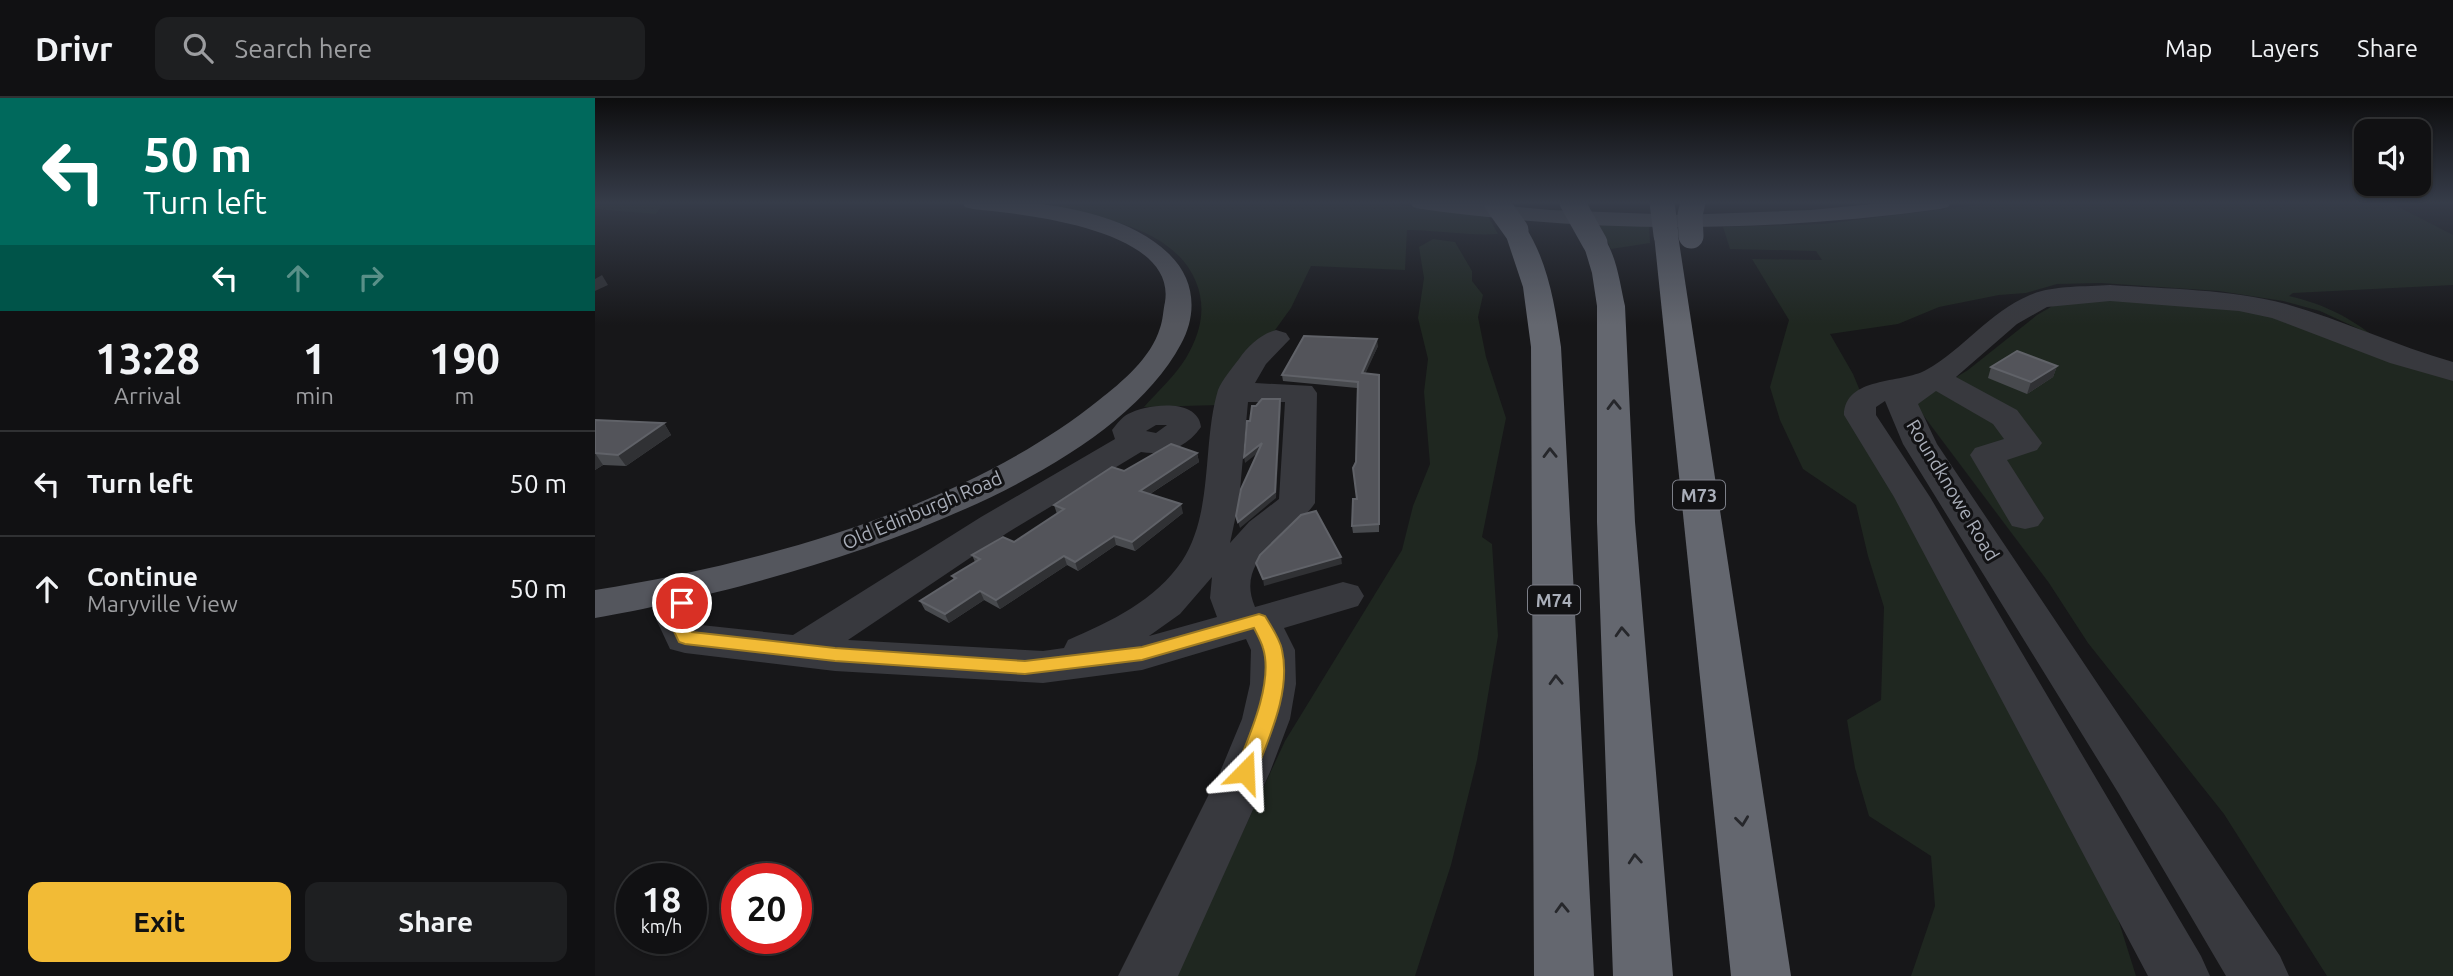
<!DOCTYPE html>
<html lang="en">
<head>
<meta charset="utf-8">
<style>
	body { margin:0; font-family:Ubuntu,sans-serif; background:#1e1f21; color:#f1f3f6; height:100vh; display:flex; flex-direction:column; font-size:26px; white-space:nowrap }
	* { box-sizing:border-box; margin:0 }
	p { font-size:23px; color:#9c9da0 }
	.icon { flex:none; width:38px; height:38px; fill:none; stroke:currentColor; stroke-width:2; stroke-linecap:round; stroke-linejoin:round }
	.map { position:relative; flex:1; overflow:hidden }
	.side { display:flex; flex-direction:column; background:#111113; width:595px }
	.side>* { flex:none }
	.guide { background:#00695c; color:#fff; overflow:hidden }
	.controls { position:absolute; left:1759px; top:21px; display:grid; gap:14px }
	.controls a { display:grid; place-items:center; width:77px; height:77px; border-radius:14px; background:#111113; box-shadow:0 2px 5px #0004,0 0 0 2px #303133; font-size:35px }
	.speed { position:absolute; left:21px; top:765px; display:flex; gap:14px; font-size:35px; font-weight:700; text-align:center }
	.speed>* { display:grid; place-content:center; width:91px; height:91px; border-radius:50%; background:#111113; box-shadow:0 2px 5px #0004,0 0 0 2px #303133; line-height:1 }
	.speed small { font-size:18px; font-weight:400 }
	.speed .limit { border:10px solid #d22; background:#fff; color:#111 }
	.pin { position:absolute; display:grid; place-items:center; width:60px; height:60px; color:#fff; margin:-30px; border:4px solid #fff; border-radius:50%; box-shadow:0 2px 7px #0007 }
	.me { position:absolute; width:77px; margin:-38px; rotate:21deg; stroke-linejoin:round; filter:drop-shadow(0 0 5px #0008) }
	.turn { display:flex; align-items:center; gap:24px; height:147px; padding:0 28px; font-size:32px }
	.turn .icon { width:91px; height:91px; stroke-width:2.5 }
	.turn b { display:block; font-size:49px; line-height:60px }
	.lanes { display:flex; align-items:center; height:66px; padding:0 28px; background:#0003; justify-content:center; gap:35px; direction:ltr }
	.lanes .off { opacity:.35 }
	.eta { display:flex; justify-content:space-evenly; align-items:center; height:119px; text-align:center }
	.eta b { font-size:42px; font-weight:700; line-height:49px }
	.cta { display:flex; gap:14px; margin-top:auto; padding:14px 28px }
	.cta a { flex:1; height:80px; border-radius:14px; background:#f2bb36; color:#111; font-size:28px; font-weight:700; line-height:80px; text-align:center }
	.cta a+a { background:#1e1f21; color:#f1f3f6 }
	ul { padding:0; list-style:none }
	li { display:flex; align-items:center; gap:21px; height:105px; padding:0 28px; border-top:2px solid #303133 }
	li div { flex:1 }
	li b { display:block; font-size:26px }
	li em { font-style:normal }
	header { display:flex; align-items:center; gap:42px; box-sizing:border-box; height:98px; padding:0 35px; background:#111113; border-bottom:2px solid #303133 }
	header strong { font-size:33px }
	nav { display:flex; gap:38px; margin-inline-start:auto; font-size:24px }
	.search { width:490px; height:63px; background:#1e1f21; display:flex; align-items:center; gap:18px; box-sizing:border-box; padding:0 24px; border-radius:14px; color:#9c9da0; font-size:26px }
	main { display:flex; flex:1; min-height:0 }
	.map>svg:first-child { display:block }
</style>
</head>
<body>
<header>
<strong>Drivr</strong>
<div class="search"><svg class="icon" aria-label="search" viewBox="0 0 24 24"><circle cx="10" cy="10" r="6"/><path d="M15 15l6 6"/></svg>Search here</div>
<nav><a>Map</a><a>Layers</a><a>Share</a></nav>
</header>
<main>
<section class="side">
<div class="guide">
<div class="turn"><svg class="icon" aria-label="left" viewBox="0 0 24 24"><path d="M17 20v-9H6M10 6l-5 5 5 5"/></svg><div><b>50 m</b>Turn left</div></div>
<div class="lanes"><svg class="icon" aria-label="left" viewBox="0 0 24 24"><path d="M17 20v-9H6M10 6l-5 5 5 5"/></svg><svg class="icon off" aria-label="ahead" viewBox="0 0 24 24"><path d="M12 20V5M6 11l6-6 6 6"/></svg><svg class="icon off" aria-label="right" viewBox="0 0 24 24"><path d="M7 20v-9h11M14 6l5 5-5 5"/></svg></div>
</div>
<div class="eta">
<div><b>13:28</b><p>Arrival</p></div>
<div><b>1</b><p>min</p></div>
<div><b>190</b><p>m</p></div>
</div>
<ul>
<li><svg class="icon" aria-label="left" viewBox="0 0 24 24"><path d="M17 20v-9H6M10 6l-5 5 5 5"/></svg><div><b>Turn left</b></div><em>50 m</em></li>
<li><svg class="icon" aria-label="ahead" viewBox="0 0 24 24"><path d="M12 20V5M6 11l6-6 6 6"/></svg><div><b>Continue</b><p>Maryville View</p></div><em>50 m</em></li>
</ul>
<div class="cta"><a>Exit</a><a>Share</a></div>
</section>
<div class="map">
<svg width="1858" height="878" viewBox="0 0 1858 878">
	<rect width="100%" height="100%" fill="#171719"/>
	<!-- green -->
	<g fill="#1f2720">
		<polygon points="0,104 68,104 61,116 0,111"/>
		<path d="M418 104H781L893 118 903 136C872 138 843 132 812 132L810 172 716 168 696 210 626 307 549 309C563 293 580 278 591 260 605 236 612 211 601 184 576 121 477 114 418 104Z"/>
		<path d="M1408 104H1794L1858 137V187L1698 195 1694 198C1727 206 1749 216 1777 237L1725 213 1688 203 1624 193 1506 185 1462 186 1431 195 1404 197 1344 209 1303 226 1235 236 1258 276 1288 348 1502 754 1541 878H1316L1340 808 1336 758 1274 718 1260 670 1252 622 1286 602 1289 509 1273 458 1261 407 1208 371 1185 322 1175 289 1194 222 1157 161 1227 162 1221 153 1135 151 1128 129 1228 126Z"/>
		<polygon points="1004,126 1054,127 1055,145 1016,151"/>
		<polygon points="838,141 860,144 877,173 877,183 888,197 883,219 891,259 911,320 887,439 897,446 903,538 882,662 856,767 820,878 581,878 690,643 807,452 818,408 835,366 829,294 833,261 823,220 829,180 824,149"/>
		<polygon points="1528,201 1647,209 1858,280 1858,878 1732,878 1629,716 1493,545 1454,485 1319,305 1373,272 1442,217 1461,206"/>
	</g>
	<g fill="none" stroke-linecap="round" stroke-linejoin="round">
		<!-- minor -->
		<g fill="#38393e" fill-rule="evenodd">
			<path d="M1515 187C1573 191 1634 191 1691 206 1748 222 1801 248 1858 264V283L1795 265 1677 220 1644 213 1515 203 1452 209 1422 226 1361 279 1422 312 1447 345 1442 352 1412 362 1449 420 1443 428 1430 431 1417 428 1375 357 1380 350 1409 341 1398 326 1341 293 1323 306 1342 346 1685 858 1694 878H1631L1524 696 1308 346 1290 303 1281 309V317L1335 399 1606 858 1615 878H1553L1299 399 1249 317C1250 278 1306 286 1331 272 1369 251 1394 214 1435 197 1458 187 1490 189 1515 187Z"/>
			<path d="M681 232 691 235 695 241 671 266 660 285 717 288 722 295 720 405C699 437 638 458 660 509L748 484 763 488 769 498 763 508 689 530 700 552 701 586 695 621 675 674 583 878H523L625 674 647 621 655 586 656 552 651 541 547 572 448 585 240 573 90 555 75 551 61 521 79 480 93 476 107 480 113 489 103 521 106 527 198 537 386 419 520 341 517 332C522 326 526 320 533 316 551 306 603 299 606 329 592 349 571 358 546 354L412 435 253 542 448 553 469 550 473 542C515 524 561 502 587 463 619 414 607 345 623 292 627 282 637 270 644 261 653 248 666 236 681 232ZM653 304H690L684 401 654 424 635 445 644 403ZM561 327H572L561 335 551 333ZM617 479 615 500 622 519 554 538 585 516Z"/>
		</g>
		<!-- major -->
		<g fill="#54565d" fill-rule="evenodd">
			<path d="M367 104C428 99 527 110 573 155 600 180 603 215 586 246 503 401 164 492 0 520V492C166 466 371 409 504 302 527 284 556 260 565 230 568 222 568 213 570 204 582 130 425 116 378 111L370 109Z"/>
			<path d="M815 104H872L955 112 1086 117 1216 112 1298 104H1356L1353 109 1345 111C1169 135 1002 135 826 111L818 109Z"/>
		</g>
		<!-- highway -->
		<g fill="#64676f" fill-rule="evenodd">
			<path d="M921 125 929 127C953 162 960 208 966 249L999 878H939L936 249 928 189 909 132 913 127Z"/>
			<polygon points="1071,130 1079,132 1083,137 1196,878 1136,878 1059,137 1063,132"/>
			<path d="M1000 138 1009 140C1022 159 1025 186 1030 208L1040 424 1078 878H1018L1002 424V208L997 175 988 145 991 140Z"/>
		</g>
		<!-- highway-bridge -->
		<g stroke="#64676f" stroke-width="25">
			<polyline points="901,104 921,132"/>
			<polyline points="977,104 1000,145"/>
			<polyline points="1067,104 1071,137"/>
			<polyline points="1096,138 1095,117 1098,104"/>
		</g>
	</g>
	<!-- wall -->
	<g fill="#484a4e">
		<polygon points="783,248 770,275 784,277 785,283 784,434 758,435 757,428 762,401 761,364 762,290 688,283 687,277"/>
		<polygon points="1462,268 1458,279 1432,296 1393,280 1396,269"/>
		<polygon points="0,322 69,325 76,337 31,368 8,367 0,372"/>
		<polygon points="602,355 604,364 555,396 588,415 540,453 521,447 483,473 472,467 405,511 389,502 354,525 330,512 325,503 359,482 357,478 380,464 377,457 419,444 462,416 459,407"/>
	</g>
	<!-- shaded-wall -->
	<g fill="#303134">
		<polygon points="7,177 13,187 0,193 0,181"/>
		<polygon points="782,241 783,248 768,281 767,275"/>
		<polygon points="1462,268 1458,279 1432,296 1436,284"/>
		<polygon points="784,277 785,283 784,434"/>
		<polygon points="685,301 686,307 681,400 645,430 643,424"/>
		<polygon points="69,325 76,337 31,368 23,357"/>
		<polygon points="667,345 669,350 650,365 649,359"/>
		<polygon points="0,355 8,367 0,372"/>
		<polygon points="602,355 604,364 547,401 545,393"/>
		<polygon points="586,406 588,415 540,453 537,444"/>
		<polygon points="519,438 521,447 483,473 480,464"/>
		<polygon points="469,458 472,467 405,511 401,502"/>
		<polygon points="746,459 747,466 669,488 668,481"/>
		<polygon points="385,493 389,502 354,525 350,516"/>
	</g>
	<!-- building -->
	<g fill="#53545a" stroke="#606268" stroke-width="2">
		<polygon points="709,238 782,241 767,275 784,277 784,426 757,428 758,401 762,401 758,370 761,364 763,284 687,277"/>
		<polygon points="1422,253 1462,268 1436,284 1396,269"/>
		<polygon points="667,301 685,301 680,394 643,424 641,418 646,391 667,345 649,359 652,323 655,323 657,308 661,308"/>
		<polygon points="0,322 69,325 23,357 0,355"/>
		<polygon points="576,346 602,355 545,393 586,406 537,444 519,438 480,464 469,458 401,502 385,493 350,516 325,503 361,480 357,478 385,461 377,457 408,439 419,444 469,411 459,407 517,369 529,373"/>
		<polygon points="721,413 746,459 668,481 661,465 665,457 706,417"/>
	</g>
	<!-- one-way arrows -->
	<defs><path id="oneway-chevron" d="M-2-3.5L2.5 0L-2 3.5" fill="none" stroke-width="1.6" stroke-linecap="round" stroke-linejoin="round" transform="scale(1.75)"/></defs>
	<g stroke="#26272b">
		<use href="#oneway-chevron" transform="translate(1019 307) rotate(-91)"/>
		<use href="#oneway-chevron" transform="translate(955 355) rotate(-91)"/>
		<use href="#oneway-chevron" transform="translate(1027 534) rotate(-93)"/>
		<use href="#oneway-chevron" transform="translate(961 582) rotate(-92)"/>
		<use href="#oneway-chevron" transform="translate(1147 723) rotate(83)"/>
		<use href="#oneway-chevron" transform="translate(1040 761) rotate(-94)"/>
		<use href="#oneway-chevron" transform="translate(967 810) rotate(-92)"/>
	</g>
	<!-- sky -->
	<linearGradient id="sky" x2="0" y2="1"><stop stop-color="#0d0d0e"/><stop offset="0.46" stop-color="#363c49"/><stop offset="1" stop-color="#363c49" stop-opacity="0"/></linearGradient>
	<rect width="1858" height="227" fill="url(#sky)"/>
	<!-- route -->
	<path fill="#f2bb36" stroke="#9d7a23" stroke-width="2" d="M87 499 96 505 91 521 97 534 240 550 430 563 547 549 664 516 670 518C676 528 685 541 687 552 696 593 675 637 661 674L658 679 650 682 643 679 640 674C653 641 679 585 668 550 666 543 662 536 659 530L547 562 430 576 240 563 90 546 84 544 73 521 81 501Z"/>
	<g text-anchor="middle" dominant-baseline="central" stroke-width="6" stroke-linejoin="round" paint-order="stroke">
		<!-- shield labels -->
		<g fill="#121214" stroke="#7c7f88" stroke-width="2">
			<rect x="1078" y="382.5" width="52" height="29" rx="5"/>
			<rect x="933" y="487.5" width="52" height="29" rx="5"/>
		</g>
		<g font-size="18" font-weight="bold" fill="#a9aeb9">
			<text x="1104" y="397">M73</text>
			<text x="959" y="502">M74</text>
		</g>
		<!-- street labels -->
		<g font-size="19" fill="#a9aeb9" stroke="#121214">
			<text transform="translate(1358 392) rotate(59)">Roundknowe Road</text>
			<text transform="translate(327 412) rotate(-23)">Old Edinburgh Road</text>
		</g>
	</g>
</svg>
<div class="controls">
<a><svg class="icon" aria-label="sound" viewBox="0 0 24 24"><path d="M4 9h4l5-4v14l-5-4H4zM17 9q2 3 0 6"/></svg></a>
</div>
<div class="speed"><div>18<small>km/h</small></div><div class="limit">20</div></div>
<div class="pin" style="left:87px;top:505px;background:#d93025"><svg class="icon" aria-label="arrive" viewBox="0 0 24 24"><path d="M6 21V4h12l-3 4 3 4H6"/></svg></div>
<svg class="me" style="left:650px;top:674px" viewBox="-20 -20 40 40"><path d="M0-17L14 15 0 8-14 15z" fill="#f2bb36" stroke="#fff" stroke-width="4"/></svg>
</div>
</main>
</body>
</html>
